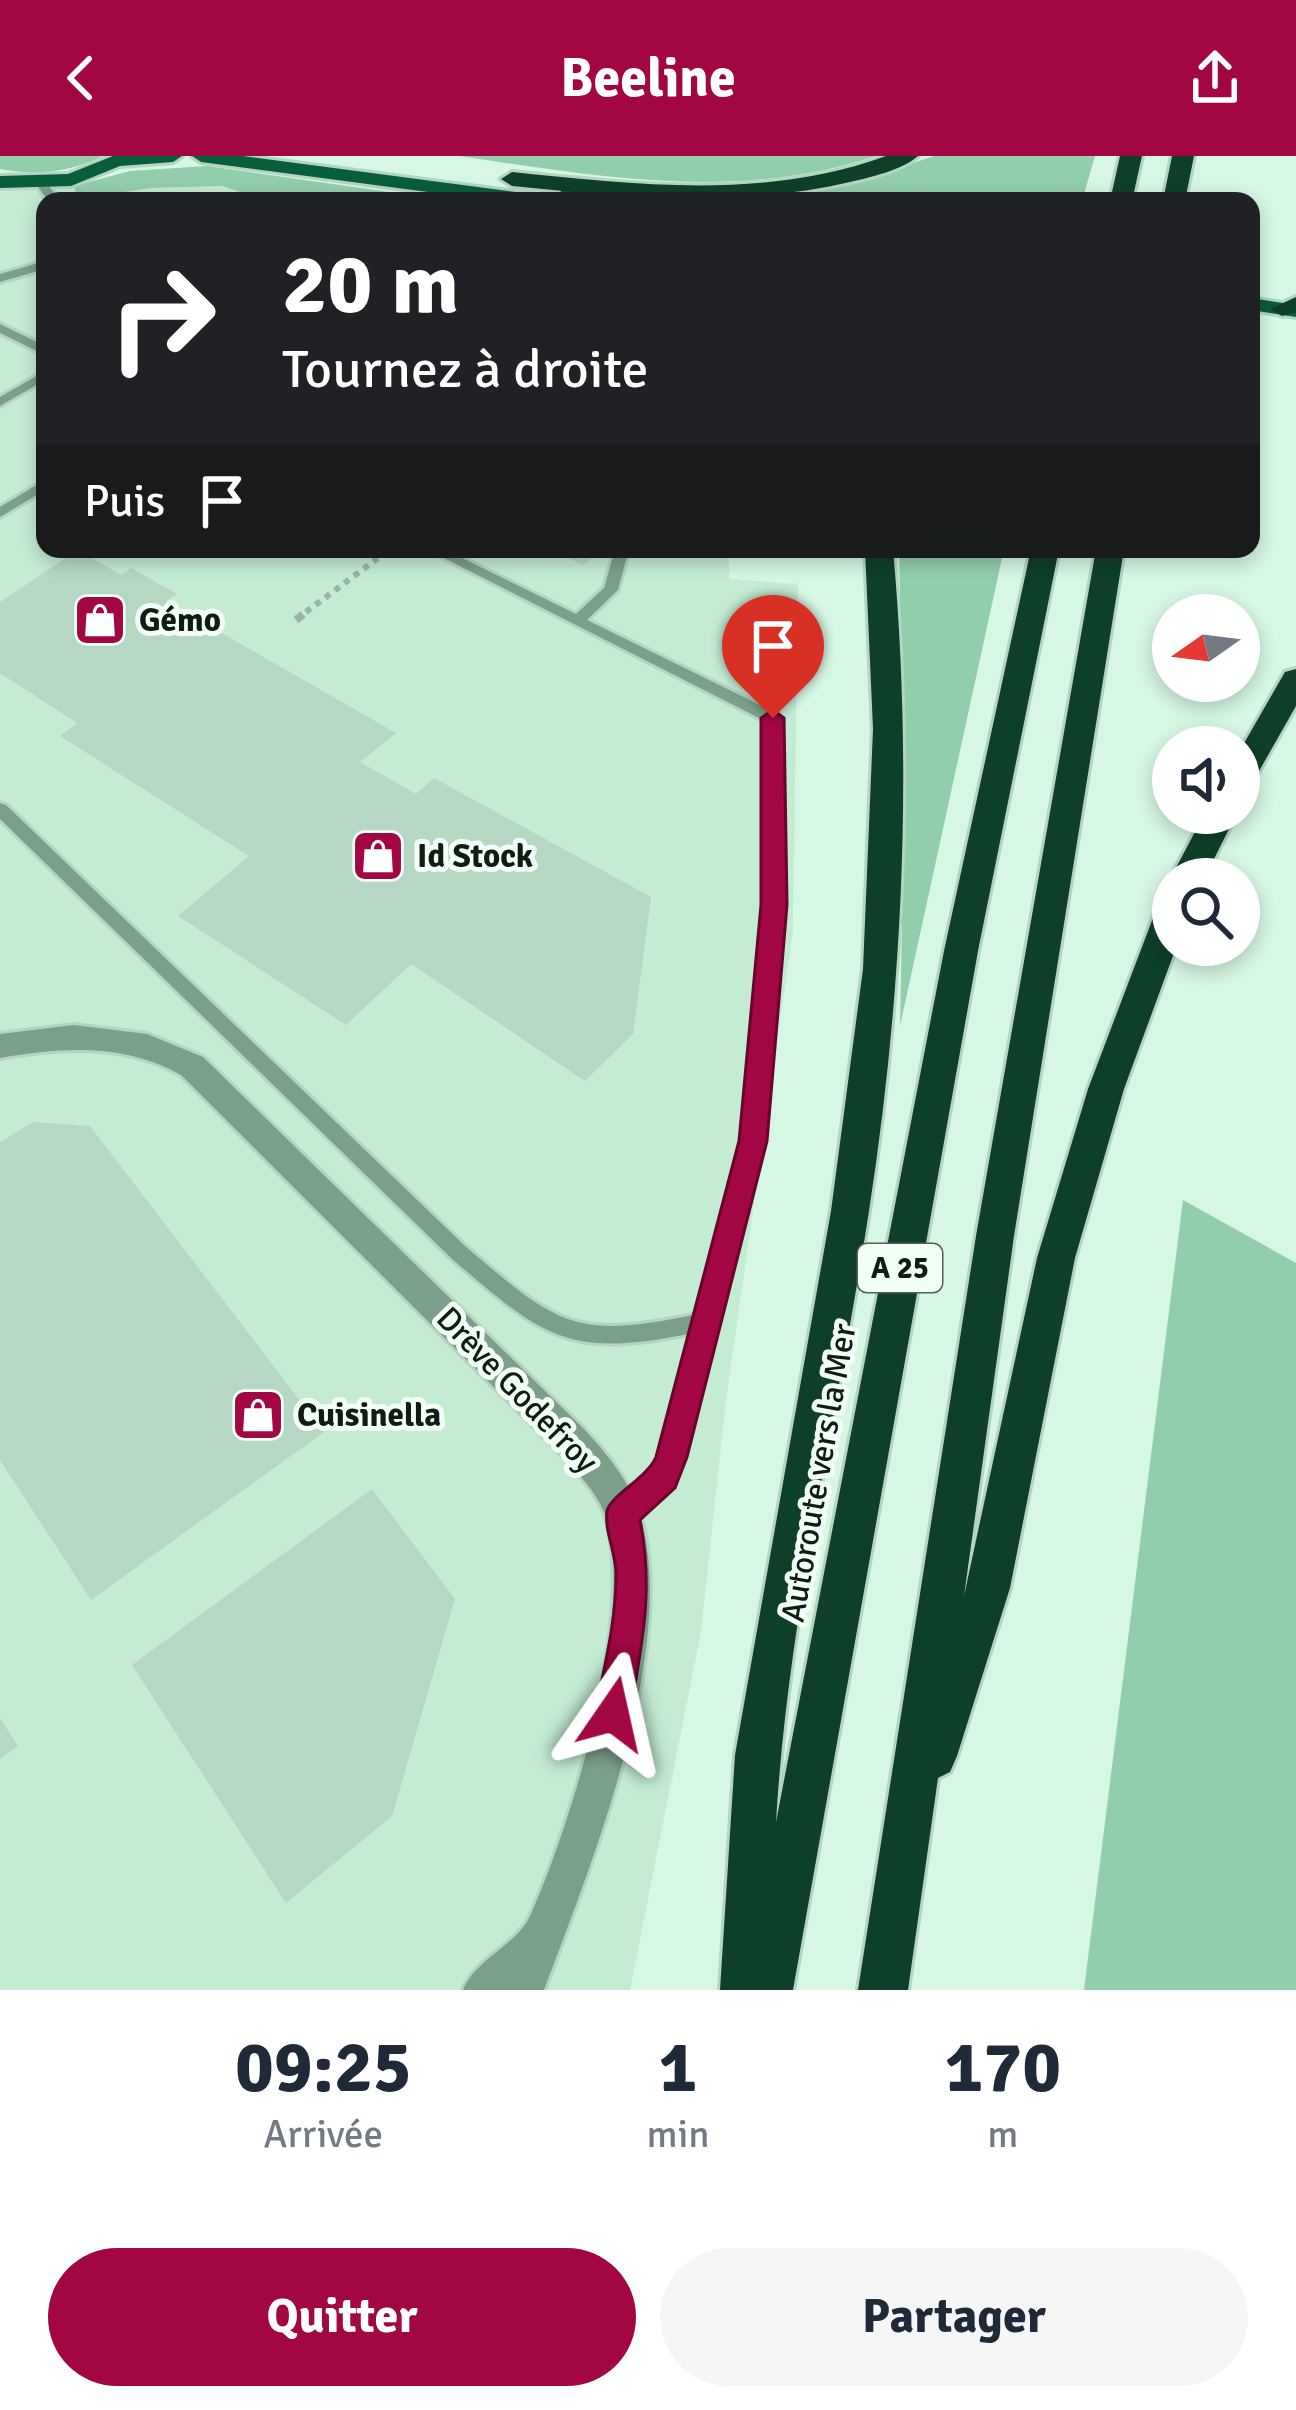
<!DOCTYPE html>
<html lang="fr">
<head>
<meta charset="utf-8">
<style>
	body { margin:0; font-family:Signika,sans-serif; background:#f6f6f7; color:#1f2937; height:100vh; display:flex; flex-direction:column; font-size:45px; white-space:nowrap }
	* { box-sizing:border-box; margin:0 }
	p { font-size:39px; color:#747a83 }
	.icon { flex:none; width:66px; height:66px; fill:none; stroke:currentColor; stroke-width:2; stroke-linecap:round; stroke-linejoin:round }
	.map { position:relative; height:1834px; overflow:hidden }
	.side { display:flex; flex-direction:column; background:#fff; flex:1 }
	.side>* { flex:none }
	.banner { position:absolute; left:36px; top:36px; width:1224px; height:366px; border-radius:24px; box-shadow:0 6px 18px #0003; background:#202124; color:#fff; overflow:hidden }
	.needle { width:78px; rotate:256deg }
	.tools { position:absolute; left:1152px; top:438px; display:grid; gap:24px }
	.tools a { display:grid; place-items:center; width:108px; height:108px; border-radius:50%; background:#fff; box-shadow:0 6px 18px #0003; font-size:60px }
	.pin { position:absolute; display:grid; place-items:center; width:102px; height:102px; color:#fff; margin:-123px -51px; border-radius:50% 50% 50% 0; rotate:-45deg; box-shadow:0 0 12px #0007 }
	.pin .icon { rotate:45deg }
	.me { position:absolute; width:132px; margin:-66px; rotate:11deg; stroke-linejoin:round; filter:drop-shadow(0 0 9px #0008) }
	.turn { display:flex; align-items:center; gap:42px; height:252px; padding:0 48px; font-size:54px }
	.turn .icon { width:156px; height:156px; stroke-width:2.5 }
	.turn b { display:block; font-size:84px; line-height:102px }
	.then { display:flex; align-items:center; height:114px; padding:0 48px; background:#0003; gap:24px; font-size:45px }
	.eta { display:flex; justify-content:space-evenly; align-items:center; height:204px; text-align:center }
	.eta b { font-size:72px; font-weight:700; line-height:84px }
	.primary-button { display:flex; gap:24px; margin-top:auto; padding:24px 48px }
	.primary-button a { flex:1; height:138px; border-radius:72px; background:#a20743; color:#fff; font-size:48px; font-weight:700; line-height:138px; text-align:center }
	.primary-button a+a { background:#f6f6f7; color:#1f2937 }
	header { display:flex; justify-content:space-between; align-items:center; height:156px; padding:0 48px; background:#a20743; color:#fff; font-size:54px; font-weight:700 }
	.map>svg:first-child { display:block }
</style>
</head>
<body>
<header><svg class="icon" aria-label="back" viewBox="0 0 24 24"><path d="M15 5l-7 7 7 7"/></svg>Beeline<svg class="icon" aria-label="share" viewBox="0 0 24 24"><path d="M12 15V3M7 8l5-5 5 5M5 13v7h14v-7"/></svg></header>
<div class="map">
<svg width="1296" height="1834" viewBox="0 0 1296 1834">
	<rect width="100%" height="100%" fill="#d5f7e3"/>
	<!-- built -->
	<polygon fill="#c3ecd3" points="74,30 77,42 151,32 223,30 265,45 45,45 45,393 729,393 729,423 798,428 793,775 726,1244 701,1475 630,1834 0,1834 0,36"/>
	<!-- green -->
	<g fill="#92ceac">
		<path d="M0 0H103C71 16 36 20 0 13Z"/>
		<path d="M459 0H876C738 46 600 21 459 0Z"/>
		<polygon points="934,0 1095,0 1082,45 758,45 847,29"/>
		<polygon points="207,10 452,45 265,45 223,30 151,32 77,43 74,30 130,15"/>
		<polygon points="899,393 1004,393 900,870 904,663"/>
		<polygon points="1183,1044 1296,1107 1296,1834 1084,1834"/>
	</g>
	<!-- building -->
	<g fill="#b6d7c3">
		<polygon points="567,393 603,393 583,409 560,398"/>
		<polygon points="78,394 121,419 131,412 177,438 166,445 396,577 360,606 416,638 434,622 651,741 633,878 585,925 411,808 346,869 178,760 249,700 60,580 77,567 0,517 0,446"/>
		<polygon points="33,966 90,970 324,1276 91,1444 0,1304 0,986"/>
		<polygon points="372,1333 455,1443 392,1660 286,1747 132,1509"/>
		<polygon points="0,1562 18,1590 0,1603"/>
	</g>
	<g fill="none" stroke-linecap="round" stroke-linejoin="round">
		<!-- lane casing -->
		<g stroke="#b5d4c2" stroke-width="6">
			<g id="lane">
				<polygon points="38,26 46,26 60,45 48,45 36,28"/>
				<polygon points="45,105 45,113 0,126 0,118"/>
				<polygon points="0,168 45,190 45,199 0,177"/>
				<polygon points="45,215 45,224 0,250 0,241"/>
				<polygon points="45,324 45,334 0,361 0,351"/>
				<path d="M426 393H444L576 458 604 432 615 393H629L618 434 587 464 778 558 781 562 782 749 762 985 681 1301 670 1328 631 1364 623 1367 615 1364 612 1357 615 1350 655 1314 693 1177C568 1203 544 1182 451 1102L0 663V647L6 649 465 1090C559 1170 574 1184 698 1158L744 985 766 749 765 565Z"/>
			</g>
		</g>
		<!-- street casing -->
		<g stroke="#b5d4c2" stroke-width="6">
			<path id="street" d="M74 869 147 878 203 901 584 1273C607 1298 629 1324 639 1356 681 1488 591 1709 544 1834H463C476 1802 517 1789 530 1760 571 1670 639 1450 604 1356 595 1334 575 1314 560 1297L181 919C124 887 63 891 0 902V878Z"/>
		</g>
		<!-- primary casing -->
		<g stroke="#b5d4c2" stroke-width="6">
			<g id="primary">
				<polygon points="113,0 182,0 173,6 120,10 71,30 0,32 0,20 68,18"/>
				<polygon points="192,0 243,0 538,39 547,45 496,45 201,6"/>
				<polygon points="568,26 645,39 654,45 611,45 561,36 559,32"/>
				<polygon points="1251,142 1296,149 1296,161 1251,154"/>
			</g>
		</g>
		<!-- highway casing -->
		<g stroke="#b5d4c2" stroke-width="6">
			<g id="highway">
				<path d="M886 0H918C902 14 872 21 850 26 738 52 626 41 512 30L501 23 512 16C638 29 765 44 886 0Z"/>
				<polygon points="1120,0 1142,0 1132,45 1110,45"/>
				<polygon points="1172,0 1194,0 1185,45 1163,45"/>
				<polygon points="1296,141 1296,156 1282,160 1270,153"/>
				<path d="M865 393H893C913 615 903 834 869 1055 838 1258 788 1460 776 1666L944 795 1031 393H1059L978 795 793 1834H720L735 1599 831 1055 863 813 873 573Z"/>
				<polygon points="1096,393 1124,393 1014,1080 964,1440 1037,1102 1088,933 1156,754 1161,745 1173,741 1173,789 1177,789 1124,933 1075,1102 1010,1432 957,1600 950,1616 938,1622 908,1834 858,1834 976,1080"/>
				<polygon points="1296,513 1296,550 1250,631 1239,634 1239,596 1285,516"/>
				<polygon points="1205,657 1237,657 1204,723 1173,723 1173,728 1170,723"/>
			</g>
		</g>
		<!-- path-far1 -->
		<polyline stroke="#99b4a4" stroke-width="6" stroke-dasharray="6 6" stroke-linecap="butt" points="306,456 390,393"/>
		<!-- path -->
		<polyline stroke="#99b4a4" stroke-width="8" stroke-dasharray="9 9" stroke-linecap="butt" points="296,464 310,453"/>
		<!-- lane -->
		<use href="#lane" fill="#7b9f8a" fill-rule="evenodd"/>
		<!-- street -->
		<use href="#street" fill="#7b9f8a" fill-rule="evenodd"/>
		<!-- primary -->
		<use href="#primary" fill="#085d3a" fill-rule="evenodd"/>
		<!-- highway -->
		<use href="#highway" fill="#0e4029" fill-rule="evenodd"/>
	</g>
	<!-- route -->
	<path fill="#a20743" stroke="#69052c" stroke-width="3" d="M773 554 784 562 787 749 767 985 687 1301 675 1332 640 1364C654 1435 642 1487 630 1558L625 1570 613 1575 600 1570 595 1558C604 1512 616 1466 616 1420 617 1399 604 1375 607 1355 610 1340 647 1322 656 1301L739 985 761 749V562Z"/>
	<!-- icons -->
	<defs>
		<g id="shop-square" transform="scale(2.7)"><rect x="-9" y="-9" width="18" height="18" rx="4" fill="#a20743" stroke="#f1fff6"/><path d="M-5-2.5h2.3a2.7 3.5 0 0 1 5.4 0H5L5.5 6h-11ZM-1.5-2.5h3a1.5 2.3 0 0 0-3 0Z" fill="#fff"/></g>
	</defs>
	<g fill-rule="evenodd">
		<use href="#shop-square" x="100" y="464"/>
		<use href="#shop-square" x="378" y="700"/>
		<use href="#shop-square" x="258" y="1259"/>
	</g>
	<g text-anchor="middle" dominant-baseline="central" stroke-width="10" stroke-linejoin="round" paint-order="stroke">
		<!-- shield labels -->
		<rect fill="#f1fff6" stroke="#535f58" stroke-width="3" x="858" y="1088" width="84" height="48" rx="9"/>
		<g font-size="30" font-weight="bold" fill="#0f1b14">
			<text x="900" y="1112">A 25</text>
		</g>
		<!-- poi labels -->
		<g font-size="33" font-weight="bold" fill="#0f1b14" stroke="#f1fff6" text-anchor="start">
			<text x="139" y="464">Gémo</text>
			<text x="417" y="700">Id Stock</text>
			<text x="297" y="1259">Cuisinella</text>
		</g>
		<!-- street labels -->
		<g font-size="33" fill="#0f1b14" stroke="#f1fff6">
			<text transform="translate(517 1234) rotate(46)">Drève Godefroy</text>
			<text transform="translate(819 1317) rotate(-80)">Autoroute vers la Mer</text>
		</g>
	</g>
</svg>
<div class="tools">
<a><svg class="needle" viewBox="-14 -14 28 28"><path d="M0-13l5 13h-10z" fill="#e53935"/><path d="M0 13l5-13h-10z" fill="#747a83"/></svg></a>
<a><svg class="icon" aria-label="sound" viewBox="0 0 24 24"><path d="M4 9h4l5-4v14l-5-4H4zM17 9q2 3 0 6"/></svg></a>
<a><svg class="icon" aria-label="search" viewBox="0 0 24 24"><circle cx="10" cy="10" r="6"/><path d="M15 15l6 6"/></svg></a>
</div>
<div class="pin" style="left:773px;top:562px;background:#d93025"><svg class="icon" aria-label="arrive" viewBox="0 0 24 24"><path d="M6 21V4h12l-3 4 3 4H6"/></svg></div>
<svg class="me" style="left:613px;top:1558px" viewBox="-20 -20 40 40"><path d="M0-17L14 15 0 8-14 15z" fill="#a20743" stroke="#fff" stroke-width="4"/></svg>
<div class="banner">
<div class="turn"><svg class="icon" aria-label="right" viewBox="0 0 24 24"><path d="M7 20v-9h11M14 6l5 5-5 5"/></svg><div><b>20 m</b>Tournez à droite</div></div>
<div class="then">Puis<svg class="icon" aria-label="arrive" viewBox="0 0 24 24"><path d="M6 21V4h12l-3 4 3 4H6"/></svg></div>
</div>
</div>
<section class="side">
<div class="eta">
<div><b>09:25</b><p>Arrivée</p></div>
<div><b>1</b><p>min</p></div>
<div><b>170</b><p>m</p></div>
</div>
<div class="primary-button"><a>Quitter</a><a>Partager</a></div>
</section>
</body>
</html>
